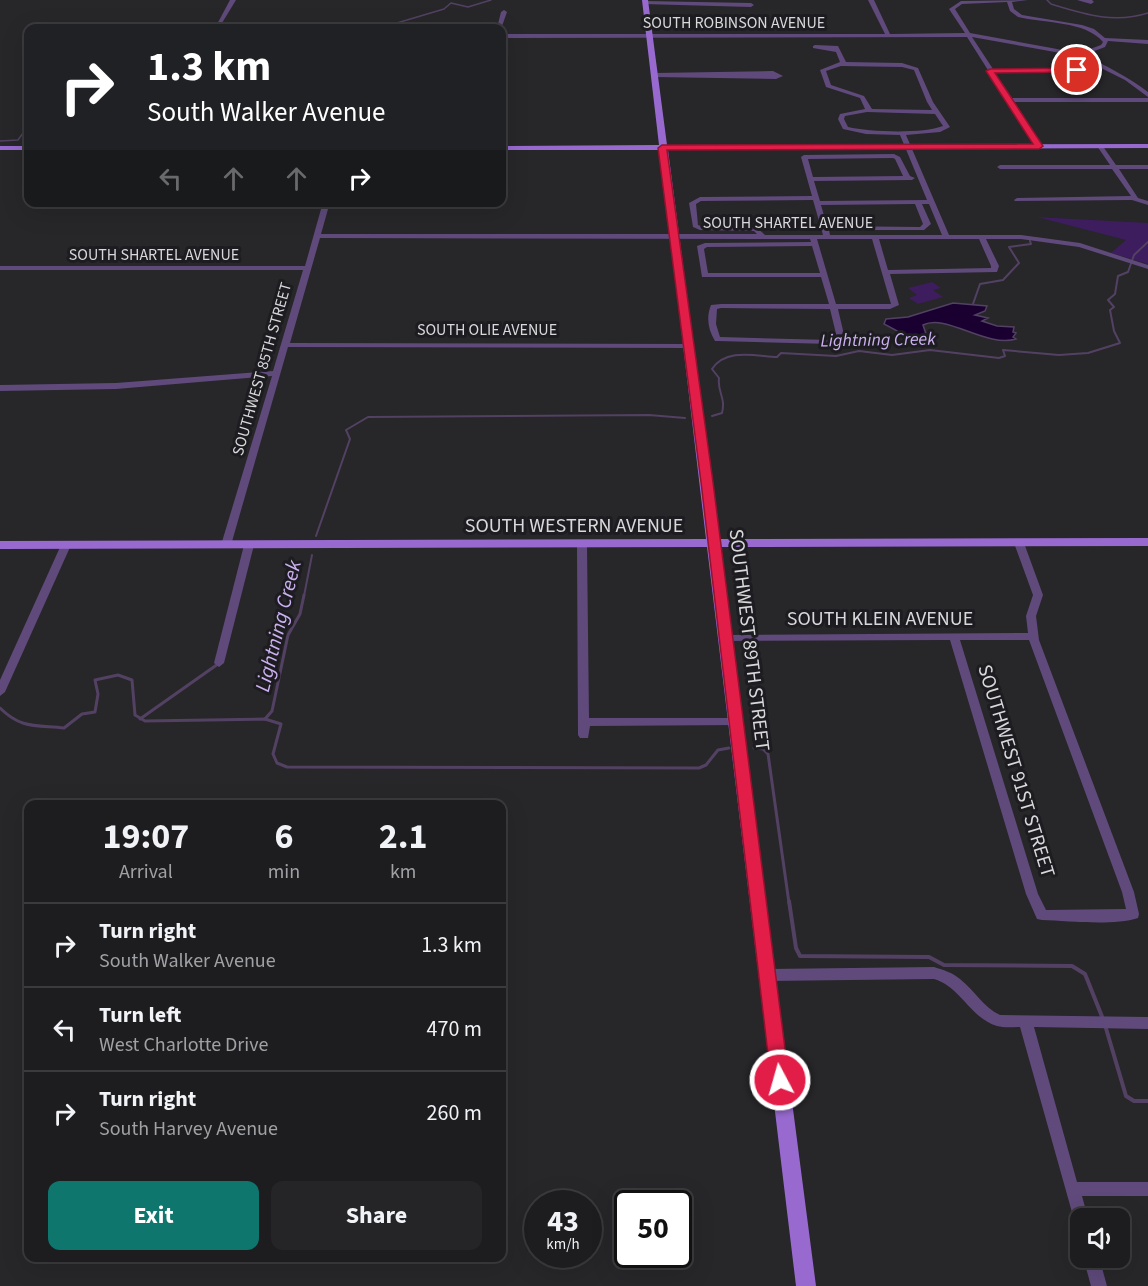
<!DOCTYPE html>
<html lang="en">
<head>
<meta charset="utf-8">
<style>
	body { margin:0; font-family:"Source Sans 3",sans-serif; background:#252528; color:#f1f3f6; height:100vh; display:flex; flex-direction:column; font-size:22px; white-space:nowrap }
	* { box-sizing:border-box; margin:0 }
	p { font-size:20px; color:#a0a1a4 }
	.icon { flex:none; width:33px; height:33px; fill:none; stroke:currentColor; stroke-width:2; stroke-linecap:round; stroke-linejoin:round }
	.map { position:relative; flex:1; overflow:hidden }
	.side { position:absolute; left:24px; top:800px; width:482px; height:462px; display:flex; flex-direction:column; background:#1d1c1f; border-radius:12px; box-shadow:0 6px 24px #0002,0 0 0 2px #3b3a3d }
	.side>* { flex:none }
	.guide { position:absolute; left:24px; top:24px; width:482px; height:183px; border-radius:12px; box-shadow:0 6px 24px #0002,0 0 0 2px #3b3a3d; background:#202124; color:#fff; overflow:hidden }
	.tools { position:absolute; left:1070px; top:1208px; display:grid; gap:12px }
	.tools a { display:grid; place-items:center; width:60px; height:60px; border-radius:12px; background:#1d1c1f; box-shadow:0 6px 24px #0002,0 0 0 2px #3b3a3d; font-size:30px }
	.speed { position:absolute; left:524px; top:1190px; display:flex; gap:12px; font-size:30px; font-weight:700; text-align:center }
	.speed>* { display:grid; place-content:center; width:78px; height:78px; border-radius:50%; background:#1d1c1f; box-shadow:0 6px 24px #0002,0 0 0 2px #3b3a3d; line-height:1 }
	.speed small { font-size:15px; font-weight:400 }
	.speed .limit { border:3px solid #111; border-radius:9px; background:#fff; color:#111 }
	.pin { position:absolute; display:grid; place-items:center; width:51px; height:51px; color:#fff; margin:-26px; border:3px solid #fff; border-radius:50%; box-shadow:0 2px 6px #0007 }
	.me { position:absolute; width:66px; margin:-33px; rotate:354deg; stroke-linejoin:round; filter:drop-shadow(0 0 4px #0008) }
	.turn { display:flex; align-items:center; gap:21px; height:126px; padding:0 24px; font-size:27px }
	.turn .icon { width:78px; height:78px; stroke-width:2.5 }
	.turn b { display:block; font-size:42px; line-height:51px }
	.lanes { display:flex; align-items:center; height:57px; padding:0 24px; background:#0003; justify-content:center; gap:30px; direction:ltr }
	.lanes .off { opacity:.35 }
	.eta { display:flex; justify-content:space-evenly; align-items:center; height:102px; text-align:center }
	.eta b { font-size:36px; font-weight:700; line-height:42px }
	.button { display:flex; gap:12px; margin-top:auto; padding:12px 24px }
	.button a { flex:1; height:69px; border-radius:12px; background:#0f766e; color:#fff; font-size:24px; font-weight:700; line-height:69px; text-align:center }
	.button a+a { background:#252528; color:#f1f3f6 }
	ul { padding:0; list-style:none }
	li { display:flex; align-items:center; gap:18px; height:84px; padding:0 24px; border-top:2px solid #3b3a3d }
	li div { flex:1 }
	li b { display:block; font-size:22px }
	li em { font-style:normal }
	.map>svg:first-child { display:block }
</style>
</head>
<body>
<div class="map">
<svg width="1148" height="1286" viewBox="0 0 1148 1286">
	<rect width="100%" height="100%" fill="#272629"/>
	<!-- green -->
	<g fill="#3d1d5e">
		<polygon points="1037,217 1148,223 1148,264 1111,253 1126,240"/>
		<polygon points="932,282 941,288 933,290 943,297 918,304 909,298 917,295 908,288"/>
	</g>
	<!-- water -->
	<path fill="#190030" stroke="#534163" stroke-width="1.5" d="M953 303 987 306 985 311 975 315 988 318 982 321 997 326 1014 327 1013 332 1016 333 1013 337 1016 339C986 348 946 313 923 325L927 337 912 339 884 324 886 319 908 317Z"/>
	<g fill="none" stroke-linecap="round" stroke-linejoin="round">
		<!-- stream-far3 -->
		<g stroke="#534163" stroke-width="1.5">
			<path d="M1047 0 1051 4C1084 14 1114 24 1148 13"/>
			<polyline points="380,28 444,9 451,3 468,7 491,0"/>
			<polyline points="0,141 18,140 28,126"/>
		</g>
		<!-- stream-far2 -->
		<g stroke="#534163" stroke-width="2">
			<polyline points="973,304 980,284 1003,280 1019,263 1009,247 1031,244 1030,241"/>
			<path d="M712 416 722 413C726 397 717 392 719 378L712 369C726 348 755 356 777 357L781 353 836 356 859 351 892 355 930 350 999 358 1005 356 1003 350 1059 355 1088 353 1120 343 1114 331 1110 310 1114 307 1108 300 1115 294 1118 276 1128 272 1134 255 1148 242"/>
			<polyline points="316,536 350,439 346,430 368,417 649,415 685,418"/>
			<polyline points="304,596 312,555"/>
		</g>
		<!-- stream-far1 -->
		<g stroke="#534163" stroke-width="3">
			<path d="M0 708C21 729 36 725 64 728L82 714 95 712 98 694 95 680 118 675 132 680 135 715 145 721 265 719 281 724 273 754 277 763 287 767 699 768 706 765 718 750 729 748"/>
			<polyline points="140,719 218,664"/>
			<polyline points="265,719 272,711 288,635 300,614 304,595"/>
			<polyline points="754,748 763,749 768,754 789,903"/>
		</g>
		<!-- stream -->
		<g stroke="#534163" stroke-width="4">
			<polyline points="789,901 796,948 800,956 929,957 944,965 1072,966 1085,974 1103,1019"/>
			<polyline points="1105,1025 1126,1096 1134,1101 1148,1101"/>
		</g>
		<!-- minor -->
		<g fill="#5f4a7b" fill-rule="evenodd">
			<polygon points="230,0 236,0 219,28 215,28"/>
			<path d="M868 0H874L890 34 965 33 949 9 961 1 1028 0 1012 2 1014 9 1022 15 1082 25 1094 29 1105 38 1148 40V44L1108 41 1105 47 1084 55C1106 66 1127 76 1148 92V97L1125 80 1099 67 1067 73H995L1012 98H1148V102H1014L1042 146 1039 148 1036 146 967 37 501 38V34H885ZM1007 2 1010 11 1018 17C1043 23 1086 21 1103 42L1101 45 1079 53 970 33 955 9 962 4ZM972 37 1077 56 1094 65 1067 69H993Z"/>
			<polygon points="1077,0 1092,0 1094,2 1091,4"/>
			<polygon points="645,1 751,3 754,5 751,7 643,4"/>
			<polygon points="504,10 507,12 501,29 497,28 501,12"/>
			<path d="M815 45 838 46 846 62 902 63 918 68 933 102 950 127 940 132 906 135 949 235H1021L1080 243 1148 265V269L1079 247 1021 239H986L999 266 997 272 890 274 899 305 890 309H838L845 339 844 341 831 344 718 341H715C708 330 706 317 711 305L721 304H829L821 277H702L697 246 705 243 811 242 810 239 320 238 290 343 689 344 693 346 689 348 288 347 231 545 226 548 221 545 272 376 116 389 0 391V385L116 383 273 371 303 270H0V266H305L323 202H330L321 234H757L754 231 700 230 693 227 689 203 700 197 812 196 801 157 804 155 894 154 900 157 910 176 915 178 912 180 814 181 820 201 927 200 900 135 866 134 843 129 838 119 840 114 865 109 860 98 826 87 820 70 840 62 836 52 813 48V46ZM841 66 902 67 914 70 927 102 932 110 872 109 864 96 831 85 826 71ZM867 112 935 114 943 126C922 134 870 132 848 127L844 119 845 116ZM893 158 895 159 903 176 813 177 808 159ZM813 200 823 235H765L756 227 701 226 698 225 696 204 701 201ZM915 204 923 224 920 227 827 226 821 205ZM922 204H929L942 235H830L829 230H924L931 224ZM817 239H872L891 304H836ZM879 239H979L991 266V268L888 270ZM812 246 820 273H708L704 249 707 247ZM721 308 830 309 837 338 831 340 720 337 716 324 717 309Z"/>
			<polygon points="773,71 783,76 776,79 654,77 651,75 654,73"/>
			<polygon points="1100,144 1102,145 1116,165 1148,165 1148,169 1119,169 1138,198 1148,201 1148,205 1132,200 1015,201 1014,200 1017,198 1131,196 1112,169 1000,169 997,167 1000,165 1110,165 1097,146"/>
			<path d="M1019 540 1024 543 1043 595 1036 616 1039 640 1134 892 1139 914 1138 918C1113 926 1069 921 1042 920L1037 919 1026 894 950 640 726 641 721 638 726 635 1028 633 1026 616 1033 595 1014 543ZM960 640H1029L1122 892 1126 909 1046 910 1038 894Z"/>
			<polygon points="66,542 71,545 5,692 0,696 0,680 61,545"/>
			<polygon points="249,542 254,545 224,663 219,667 214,663 244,545"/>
			<polygon points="582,543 587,546 589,718 736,718 740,719 742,722 740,725 590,726 588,738 580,738 578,735 577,546"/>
			<path d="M934 967C944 970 953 973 960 979 975 991 983 1007 1000 1015L1148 1017V1029L1034 1027 1077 1182H1148V1196H1082L1088 1218H1080V1225L1075 1223 1020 1027C1013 1027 1004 1028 997 1026 970 1018 961 987 934 979L768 981 763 979 761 975 763 971 768 969Z"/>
			<polygon points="1083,1257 1099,1257 1107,1286 1091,1286"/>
		</g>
		<!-- major -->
		<g fill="#986ad0" fill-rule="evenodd">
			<polygon points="642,0 648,0 667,145 1148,144 1148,148 668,150 719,539 1148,538 1148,546 720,547 816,1286 796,1286 707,547 0,549 0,541 706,539 660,150 501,150 501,146 659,145"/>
			<rect x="0" y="146" width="28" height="4"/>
		</g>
	</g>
	<!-- route -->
	<polygon fill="#e11d48" stroke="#92132f" stroke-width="1.5" points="1079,68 1077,72 995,73 1043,146 1039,149 667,150 713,482 789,1080 787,1086 780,1088 774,1086 771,1080 701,482 658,148 662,145 1033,144 986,71 990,69"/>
	<g text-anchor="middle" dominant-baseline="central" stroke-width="6" stroke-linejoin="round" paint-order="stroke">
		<!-- far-street labels -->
		<g font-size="16" fill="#d9d8da" stroke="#1d1c20">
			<text x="734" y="23">SOUTH ROBINSON AVENUE</text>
			<text x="788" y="223">SOUTH SHARTEL AVENUE</text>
			<text x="154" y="255">SOUTH SHARTEL AVENUE</text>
			<text x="487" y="330">SOUTH OLIE AVENUE</text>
			<text transform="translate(262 369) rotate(-74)">SOUTHWEST 85TH STREET</text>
		</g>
		<!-- far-water labels -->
		<g font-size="18" font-style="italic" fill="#cbb1f0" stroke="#1d1c20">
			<text transform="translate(878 340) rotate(-1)">Lightning Creek</text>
		</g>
		<!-- street labels -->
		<g font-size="20" fill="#d9d8da" stroke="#1d1c20">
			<text x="574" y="526">SOUTH WESTERN AVENUE</text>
			<text x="880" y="619">SOUTH KLEIN AVENUE</text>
			<text transform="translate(749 640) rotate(83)">SOUTHWEST 89TH STREET</text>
			<text transform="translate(1016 771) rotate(73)">SOUTHWEST 91ST STREET</text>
		</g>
		<!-- water labels -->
		<g font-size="21" font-style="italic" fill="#cbb1f0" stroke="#1d1c20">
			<text transform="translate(278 626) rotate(-76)">Lightning Creek</text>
		</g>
	</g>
</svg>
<div class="tools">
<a><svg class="icon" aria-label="sound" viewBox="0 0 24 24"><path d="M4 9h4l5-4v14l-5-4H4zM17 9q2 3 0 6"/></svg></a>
</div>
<div class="speed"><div>43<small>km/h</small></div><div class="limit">50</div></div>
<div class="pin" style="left:1077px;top:70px;background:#d93025"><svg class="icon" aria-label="arrive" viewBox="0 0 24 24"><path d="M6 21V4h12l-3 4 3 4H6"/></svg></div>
<svg class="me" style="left:780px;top:1080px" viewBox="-20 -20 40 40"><circle r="17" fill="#e11d48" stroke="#fff" stroke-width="3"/><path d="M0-11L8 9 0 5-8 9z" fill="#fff"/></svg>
<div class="guide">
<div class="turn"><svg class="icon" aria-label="right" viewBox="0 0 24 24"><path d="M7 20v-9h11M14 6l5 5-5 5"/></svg><div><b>1.3 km</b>South Walker Avenue</div></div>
<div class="lanes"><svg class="icon off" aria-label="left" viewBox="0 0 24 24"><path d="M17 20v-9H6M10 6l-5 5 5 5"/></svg><svg class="icon off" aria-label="ahead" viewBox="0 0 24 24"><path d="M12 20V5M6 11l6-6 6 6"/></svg><svg class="icon off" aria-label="ahead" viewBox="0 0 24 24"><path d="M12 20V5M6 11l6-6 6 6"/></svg><svg class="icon" aria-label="right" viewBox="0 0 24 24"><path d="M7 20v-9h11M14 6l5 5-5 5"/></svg></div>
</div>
<section class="side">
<div class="eta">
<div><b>19:07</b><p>Arrival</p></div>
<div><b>6</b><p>min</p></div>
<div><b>2.1</b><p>km</p></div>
</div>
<ul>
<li><svg class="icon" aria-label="right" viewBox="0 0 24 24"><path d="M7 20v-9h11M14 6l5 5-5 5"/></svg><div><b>Turn right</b><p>South Walker Avenue</p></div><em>1.3 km</em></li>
<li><svg class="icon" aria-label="left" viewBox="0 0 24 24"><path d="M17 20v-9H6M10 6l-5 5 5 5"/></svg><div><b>Turn left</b><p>West Charlotte Drive</p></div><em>470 m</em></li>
<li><svg class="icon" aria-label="right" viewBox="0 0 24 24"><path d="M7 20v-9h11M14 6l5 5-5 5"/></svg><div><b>Turn right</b><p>South Harvey Avenue</p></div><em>260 m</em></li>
</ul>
<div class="button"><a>Exit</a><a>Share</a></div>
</section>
</div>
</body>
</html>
